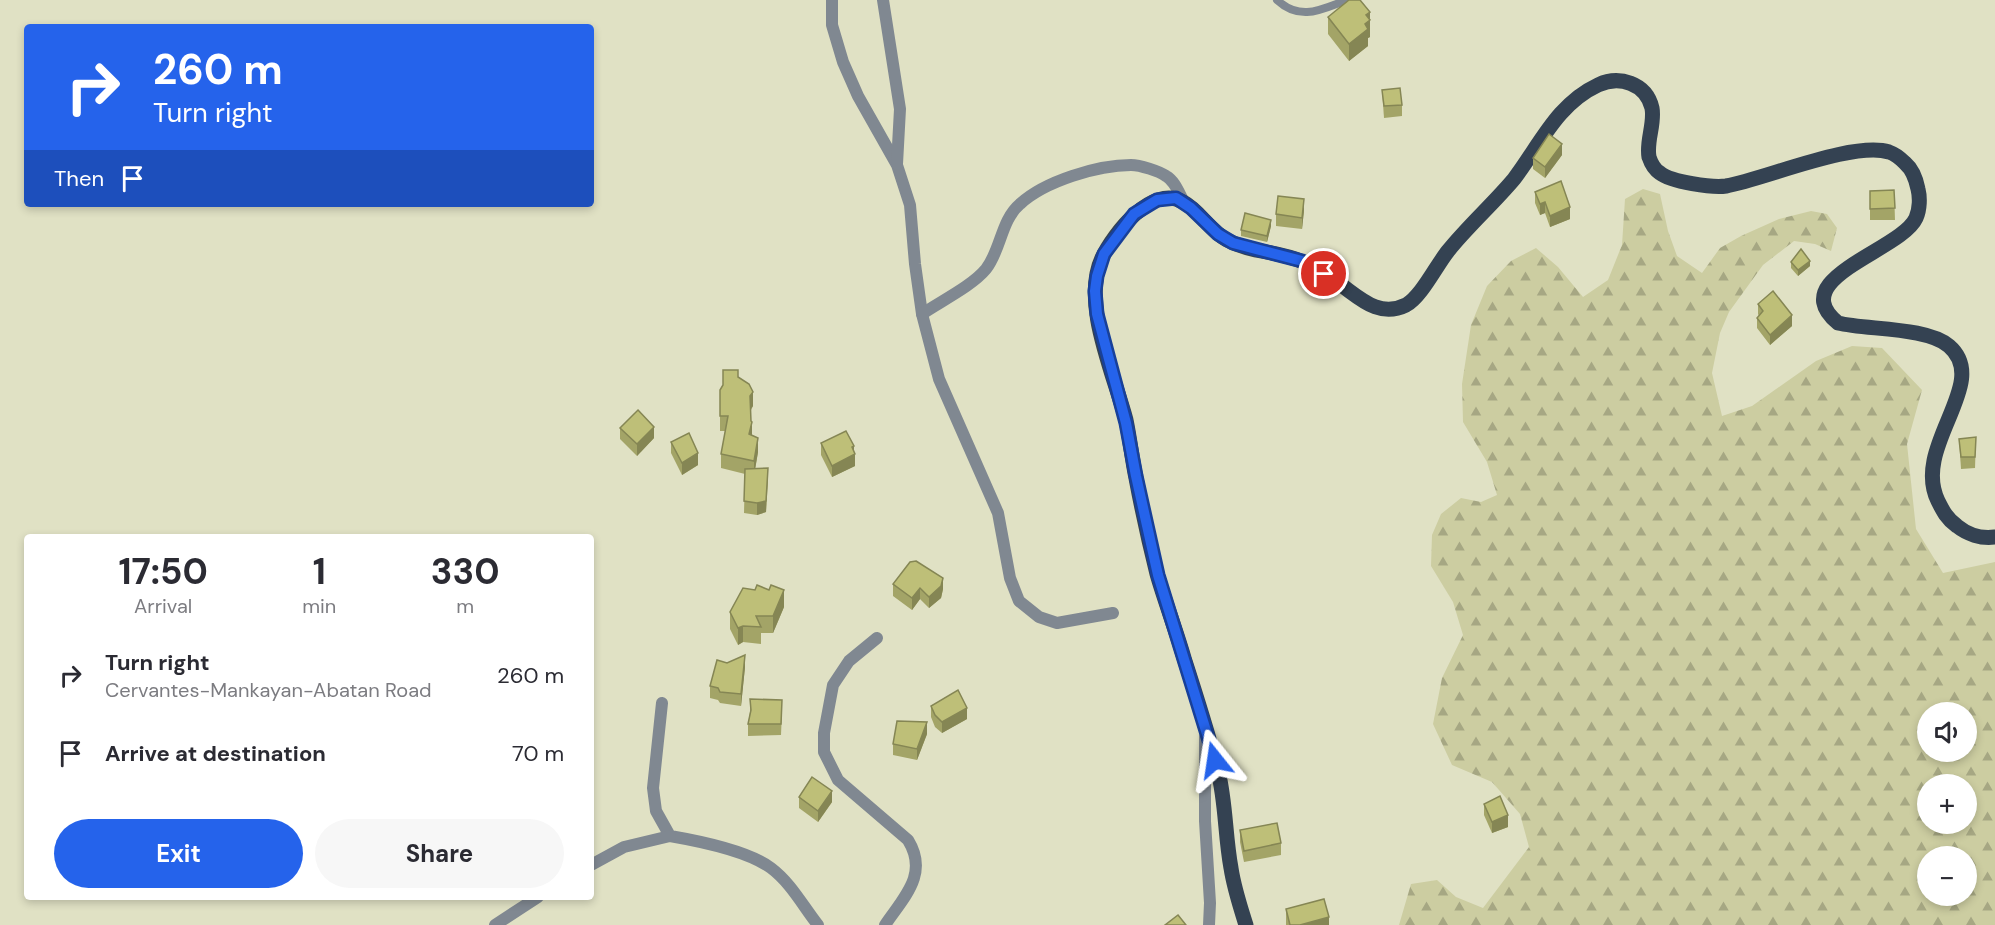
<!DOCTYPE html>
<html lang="en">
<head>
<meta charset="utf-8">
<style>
	body { margin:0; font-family:"DM Sans",sans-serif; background:#f7f7f7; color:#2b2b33; height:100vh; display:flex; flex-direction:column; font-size:22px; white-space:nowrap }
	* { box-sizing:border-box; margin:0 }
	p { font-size:20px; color:#7c7c81 }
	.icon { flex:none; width:33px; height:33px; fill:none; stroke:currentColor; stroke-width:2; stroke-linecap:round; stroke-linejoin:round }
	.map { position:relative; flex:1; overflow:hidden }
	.sheet { position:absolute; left:24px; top:534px; width:570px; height:366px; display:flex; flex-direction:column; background:#fff; border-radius:6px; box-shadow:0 3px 9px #0003 }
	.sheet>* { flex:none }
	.hud { position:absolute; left:24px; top:24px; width:570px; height:183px; border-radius:6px; box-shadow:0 3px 9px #0003; background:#2563eb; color:#fff; overflow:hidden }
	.fabs { position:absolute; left:1917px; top:702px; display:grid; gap:12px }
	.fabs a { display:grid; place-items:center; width:60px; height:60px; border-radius:50%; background:#fff; box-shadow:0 3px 9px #0003; font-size:30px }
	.pin { position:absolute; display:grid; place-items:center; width:51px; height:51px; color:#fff; margin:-26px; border:3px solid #fff; border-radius:50%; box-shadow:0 2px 6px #0007 }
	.me { position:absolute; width:66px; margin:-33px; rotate:345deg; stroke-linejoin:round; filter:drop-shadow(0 0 4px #0008) }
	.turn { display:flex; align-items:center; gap:21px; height:126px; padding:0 30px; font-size:27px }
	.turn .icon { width:78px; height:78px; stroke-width:2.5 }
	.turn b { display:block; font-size:42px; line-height:51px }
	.then { display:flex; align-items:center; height:57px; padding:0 30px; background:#0003; gap:12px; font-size:22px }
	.eta { display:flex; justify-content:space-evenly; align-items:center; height:102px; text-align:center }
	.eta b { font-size:36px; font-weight:700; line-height:42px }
	.primary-button { display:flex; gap:12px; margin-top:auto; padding:12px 30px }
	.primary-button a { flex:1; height:69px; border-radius:36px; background:#2563eb; color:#fff; font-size:24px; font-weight:700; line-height:69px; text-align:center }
	.primary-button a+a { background:#f7f7f7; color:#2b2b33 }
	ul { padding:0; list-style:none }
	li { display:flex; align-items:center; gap:18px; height:78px; padding:0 30px }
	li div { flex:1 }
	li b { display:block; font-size:22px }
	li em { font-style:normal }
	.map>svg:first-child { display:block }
</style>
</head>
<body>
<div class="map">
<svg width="1995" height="925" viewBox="0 0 1995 925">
	<defs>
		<pattern id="forest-firs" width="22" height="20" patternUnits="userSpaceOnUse" patternTransform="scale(1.5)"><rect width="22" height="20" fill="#cccda1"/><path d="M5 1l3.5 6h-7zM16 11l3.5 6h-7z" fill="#a6a783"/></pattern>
	</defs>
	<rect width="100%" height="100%" fill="#e0e1c4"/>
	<!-- forest -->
	<path fill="url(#forest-firs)" fill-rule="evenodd" d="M1643 189 1660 194 1668 231 1677 256 1702 273 1720 248 1741 236 1779 219 1811 211 1827 214 1837 228 1831 251 1815 244 1794 241 1763 265 1729 312 1720 333 1712 373 1722 416 1752 406 1816 361 1852 346 1882 348 1922 390 1907 444 1916 529 1943 573 1995 562V925H1399L1411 884 1437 880 1456 897 1483 908 1529 847 1520 814 1492 782 1452 765 1433 724 1442 678 1463 635 1453 602 1431 566 1432 535 1441 514 1461 498 1481 502 1497 495 1487 462 1463 422 1462 384 1471 325 1487 286 1511 261 1536 248 1558 267 1583 297 1608 280 1622 245 1625 199ZM1928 712H1966V752H1928ZM1928 784H1966V824H1928ZM1928 856H1966V896H1928Z"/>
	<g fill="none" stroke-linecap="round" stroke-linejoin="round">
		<!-- service -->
		<path stroke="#808891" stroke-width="8" d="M1277 0C1301 22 1322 9 1347 0"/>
		<!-- minor -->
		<g stroke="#808891" stroke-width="12">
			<polyline points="832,0 832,25 843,62 858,96 897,165 910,205 915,264 922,314"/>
			<polyline points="883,0 900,109 897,164"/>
			<path d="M1113 613 1057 623 1039 617 1019 601 1010 578 998 513 939 379 922 314C941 301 972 286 986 269 1001 250 1001 220 1020 204 1045 181 1098 165 1131 165 1140 165 1159 171 1166 176 1175 181 1179 193 1184 202"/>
			<path d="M877 638 849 661 833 685 824 733V752L838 780 908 840C929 874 904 897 885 925"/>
			<path d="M662 703 653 788 656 811 670 836C699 841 748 851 771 868 791 883 803 906 818 925"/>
			<polyline points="1205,737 1205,821 1210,903 1209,925"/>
			<polyline points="591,865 624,847 670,836"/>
			<polyline points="495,925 538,897"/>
		</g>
		<!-- primary -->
		<path stroke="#344252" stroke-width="15" d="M1246 925C1240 906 1234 888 1231 868 1225 836 1226 803 1218 771 1208 733 1196 695 1184 658 1176 630 1165 602 1157 574 1149 542 1142 510 1136 478 1132 459 1130 439 1126 420 1114 374 1081 303 1102 258 1114 233 1152 184 1183 202 1200 211 1209 230 1227 240 1251 253 1279 251 1303 262 1314 266 1327 275 1337 282 1358 296 1378 319 1406 305 1421 297 1436 266 1448 251 1468 226 1493 204 1514 179 1540 145 1557 104 1598 85 1619 75 1646 83 1652 108 1655 124 1646 141 1649 157 1651 163 1655 170 1660 173 1671 182 1713 188 1726 186 1765 179 1853 141 1889 152 1895 154 1900 158 1905 163 1912 169 1916 179 1918 189 1920 197 1920 209 1916 218 1901 251 1783 278 1838 323 1867 330 1927 327 1949 346 1992 383 1911 446 1938 501 1943 511 1947 519 1957 526 1967 534 1981 539 1995 537"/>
	</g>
	<!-- wall -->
	<g fill="#a3a467">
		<polygon points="1370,12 1370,37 1368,38 1368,46 1349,61 1328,34 1328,17"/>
		<polygon points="1382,90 1402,105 1402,116 1384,118"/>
		<polygon points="1562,155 1545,178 1533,169 1533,158"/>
		<polygon points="1894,190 1895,220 1870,220 1870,191"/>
		<polygon points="1535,192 1570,219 1550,227 1545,213 1540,215 1535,203"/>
		<polygon points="1304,210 1302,229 1276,226 1276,214"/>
		<polygon points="1271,226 1267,242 1241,236 1241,230"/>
		<polygon points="1791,262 1810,266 1798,276 1791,268"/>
		<polygon points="1758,304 1792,326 1770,345 1757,328 1757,318 1759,316 1758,314"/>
		<polygon points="738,377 753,406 751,410 751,421 752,435 758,452 755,469 768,480 766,512 757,515 744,513 745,474 721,468 721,454 726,431 720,431 720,390"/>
		<polygon points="620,428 654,438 637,456 620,439"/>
		<polygon points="1976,437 1975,468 1961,469 1959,439"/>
		<polygon points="671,442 698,465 682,475 671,453"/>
		<polygon points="821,443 854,451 855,466 832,477 821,455"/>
		<polygon points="893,584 943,589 941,598 929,608 920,599 912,610 893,596"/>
		<polygon points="784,607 773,633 761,633 761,644 743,642 738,645 730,629 730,612"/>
		<polygon points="745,667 741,706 720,703 718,700 710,698 710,686"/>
		<polygon points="750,699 782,711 781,735 748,736 748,724 750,712"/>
		<polygon points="931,706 967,719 942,733 935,727 931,717"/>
		<polygon points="927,734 917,760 893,755 893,744"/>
		<polygon points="799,797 832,802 818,822 799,808"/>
		<polygon points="1484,804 1508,827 1492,833 1484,815"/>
		<polygon points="1240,830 1281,843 1281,855 1244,862 1240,842"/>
		<polygon points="1286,909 1329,925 1286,925"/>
	</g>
	<!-- shaded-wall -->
	<g fill="#858654">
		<polygon points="1370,12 1370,37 1368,38 1368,46 1349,61 1349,44 1365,24 1366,15"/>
		<polygon points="1562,144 1562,155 1545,178 1545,167"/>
		<polygon points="1304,199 1304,210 1302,229 1302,218"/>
		<polygon points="1545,202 1545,213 1540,215 1540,204"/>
		<polygon points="1570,207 1570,219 1550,227 1550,216"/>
		<polygon points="1271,220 1271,226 1267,242 1267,236"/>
		<polygon points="1810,261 1810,266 1798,276 1798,270"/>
		<polygon points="1792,315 1792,326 1770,345 1770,335"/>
		<polygon points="753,392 753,406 750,410 750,396"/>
		<polygon points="752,422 752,436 749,434"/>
		<polygon points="654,427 654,438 637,456 637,444"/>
		<polygon points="758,438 758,452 754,476 754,461"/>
		<polygon points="854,446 854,455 855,454 855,466 832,477 832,466"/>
		<polygon points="698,453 698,465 682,475 682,463"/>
		<polygon points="768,468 766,512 757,515 757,503"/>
		<polygon points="943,578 943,589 941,598 929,608 929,597"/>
		<polygon points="920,588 920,599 912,610 912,598"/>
		<polygon points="784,590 784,607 773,633 773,616"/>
		<polygon points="743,626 743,642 738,645 738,628"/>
		<polygon points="745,655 745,667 741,706 741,694"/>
		<polygon points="967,708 967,719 942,733 942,722"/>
		<polygon points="927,722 927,734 917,760 917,749"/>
		<polygon points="832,791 832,802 818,822 818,811"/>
		<polygon points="1508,815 1508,827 1492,833 1492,822"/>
		<polygon points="1329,917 1329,925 1300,925"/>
	</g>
	<!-- building -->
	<g fill="#bebf78" stroke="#858654" stroke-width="1.5">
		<polygon points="1349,0 1360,0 1370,12 1366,15 1370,20 1365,24 1368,29 1349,44 1328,17"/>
		<polygon points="1400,88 1402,105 1384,106 1382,90"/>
		<polygon points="1549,134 1562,144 1545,167 1533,158"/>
		<polygon points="1561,181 1570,207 1550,216 1545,202 1540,204 1535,192"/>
		<polygon points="1894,190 1895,208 1870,209 1870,191"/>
		<polygon points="1278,196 1304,199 1302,218 1276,214"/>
		<polygon points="1245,213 1271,220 1267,236 1241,230"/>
		<polygon points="1801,249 1810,261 1798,270 1791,262"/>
		<polygon points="1773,291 1792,315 1770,335 1757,318 1763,311 1758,304"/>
		<polygon points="723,370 738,370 738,377 749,384 753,392 750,396 751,421 752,422 749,434 758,438 754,461 721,454 728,416 720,416 720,390 723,385"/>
		<polygon points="638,410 654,427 637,444 620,428"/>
		<polygon points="846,431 854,446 852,447 855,454 832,466 821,443"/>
		<polygon points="689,433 698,453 682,463 671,442"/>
		<polygon points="1976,437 1975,457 1961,457 1959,439"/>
		<polygon points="768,468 766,501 757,503 744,501 745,469"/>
		<polygon points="916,561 943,578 941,586 929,597 920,588 912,598 893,584 910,562"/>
		<polygon points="757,585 769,590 771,585 784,590 773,616 756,616 761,627 743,626 738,628 730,612 743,588 755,590"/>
		<polygon points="745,655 741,694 720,692 718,688 710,686 717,660 727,663"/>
		<polygon points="958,690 967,708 942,722 935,715 931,706"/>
		<polygon points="750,699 782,700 781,724 748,724 751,710"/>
		<polygon points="897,721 927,722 917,749 893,744"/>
		<polygon points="812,777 832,791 818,811 799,797"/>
		<polygon points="1500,796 1508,815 1492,822 1484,804"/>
		<polygon points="1277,823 1281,843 1244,851 1240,830"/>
		<polygon points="1324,899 1329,917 1300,925 1290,925 1286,909"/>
		<polygon points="1178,915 1186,925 1165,925"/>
	</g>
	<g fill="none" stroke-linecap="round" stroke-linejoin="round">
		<!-- route casing -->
		<g stroke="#184099" stroke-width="15">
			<polyline id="route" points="1215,760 1158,575 1136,476 1126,423 1097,314 1095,291 1097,276 1104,254 1134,214 1157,200 1176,198 1191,208 1218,234 1233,243 1302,261 1324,274"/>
		</g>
		<!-- route -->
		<use href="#route" stroke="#2563eb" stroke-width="10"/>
	</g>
</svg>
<div class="fabs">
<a><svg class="icon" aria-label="sound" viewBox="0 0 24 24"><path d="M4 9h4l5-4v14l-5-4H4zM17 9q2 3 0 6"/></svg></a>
<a>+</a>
<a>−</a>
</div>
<div class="pin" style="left:1324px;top:274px;background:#d93025"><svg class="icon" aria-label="arrive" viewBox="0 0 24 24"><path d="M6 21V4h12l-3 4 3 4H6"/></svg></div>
<svg class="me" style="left:1215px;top:760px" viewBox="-20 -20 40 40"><path d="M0-17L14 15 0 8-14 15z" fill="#2563eb" stroke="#fff" stroke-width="4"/></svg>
<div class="hud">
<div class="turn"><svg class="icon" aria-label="right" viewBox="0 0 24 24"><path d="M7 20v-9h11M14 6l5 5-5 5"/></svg><div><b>260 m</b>Turn right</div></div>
<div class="then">Then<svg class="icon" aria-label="arrive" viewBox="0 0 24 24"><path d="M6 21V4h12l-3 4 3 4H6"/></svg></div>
</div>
<section class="sheet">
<div class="eta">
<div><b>17:50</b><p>Arrival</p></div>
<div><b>1</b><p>min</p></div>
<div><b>330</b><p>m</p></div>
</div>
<ul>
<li><svg class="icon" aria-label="right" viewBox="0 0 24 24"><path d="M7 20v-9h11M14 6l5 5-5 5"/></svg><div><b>Turn right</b><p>Cervantes-Mankayan-Abatan Road</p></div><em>260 m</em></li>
<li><svg class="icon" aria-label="arrive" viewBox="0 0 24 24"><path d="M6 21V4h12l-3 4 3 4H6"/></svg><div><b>Arrive at destination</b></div><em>70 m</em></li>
</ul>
<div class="primary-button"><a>Exit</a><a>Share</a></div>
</section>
</div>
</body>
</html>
